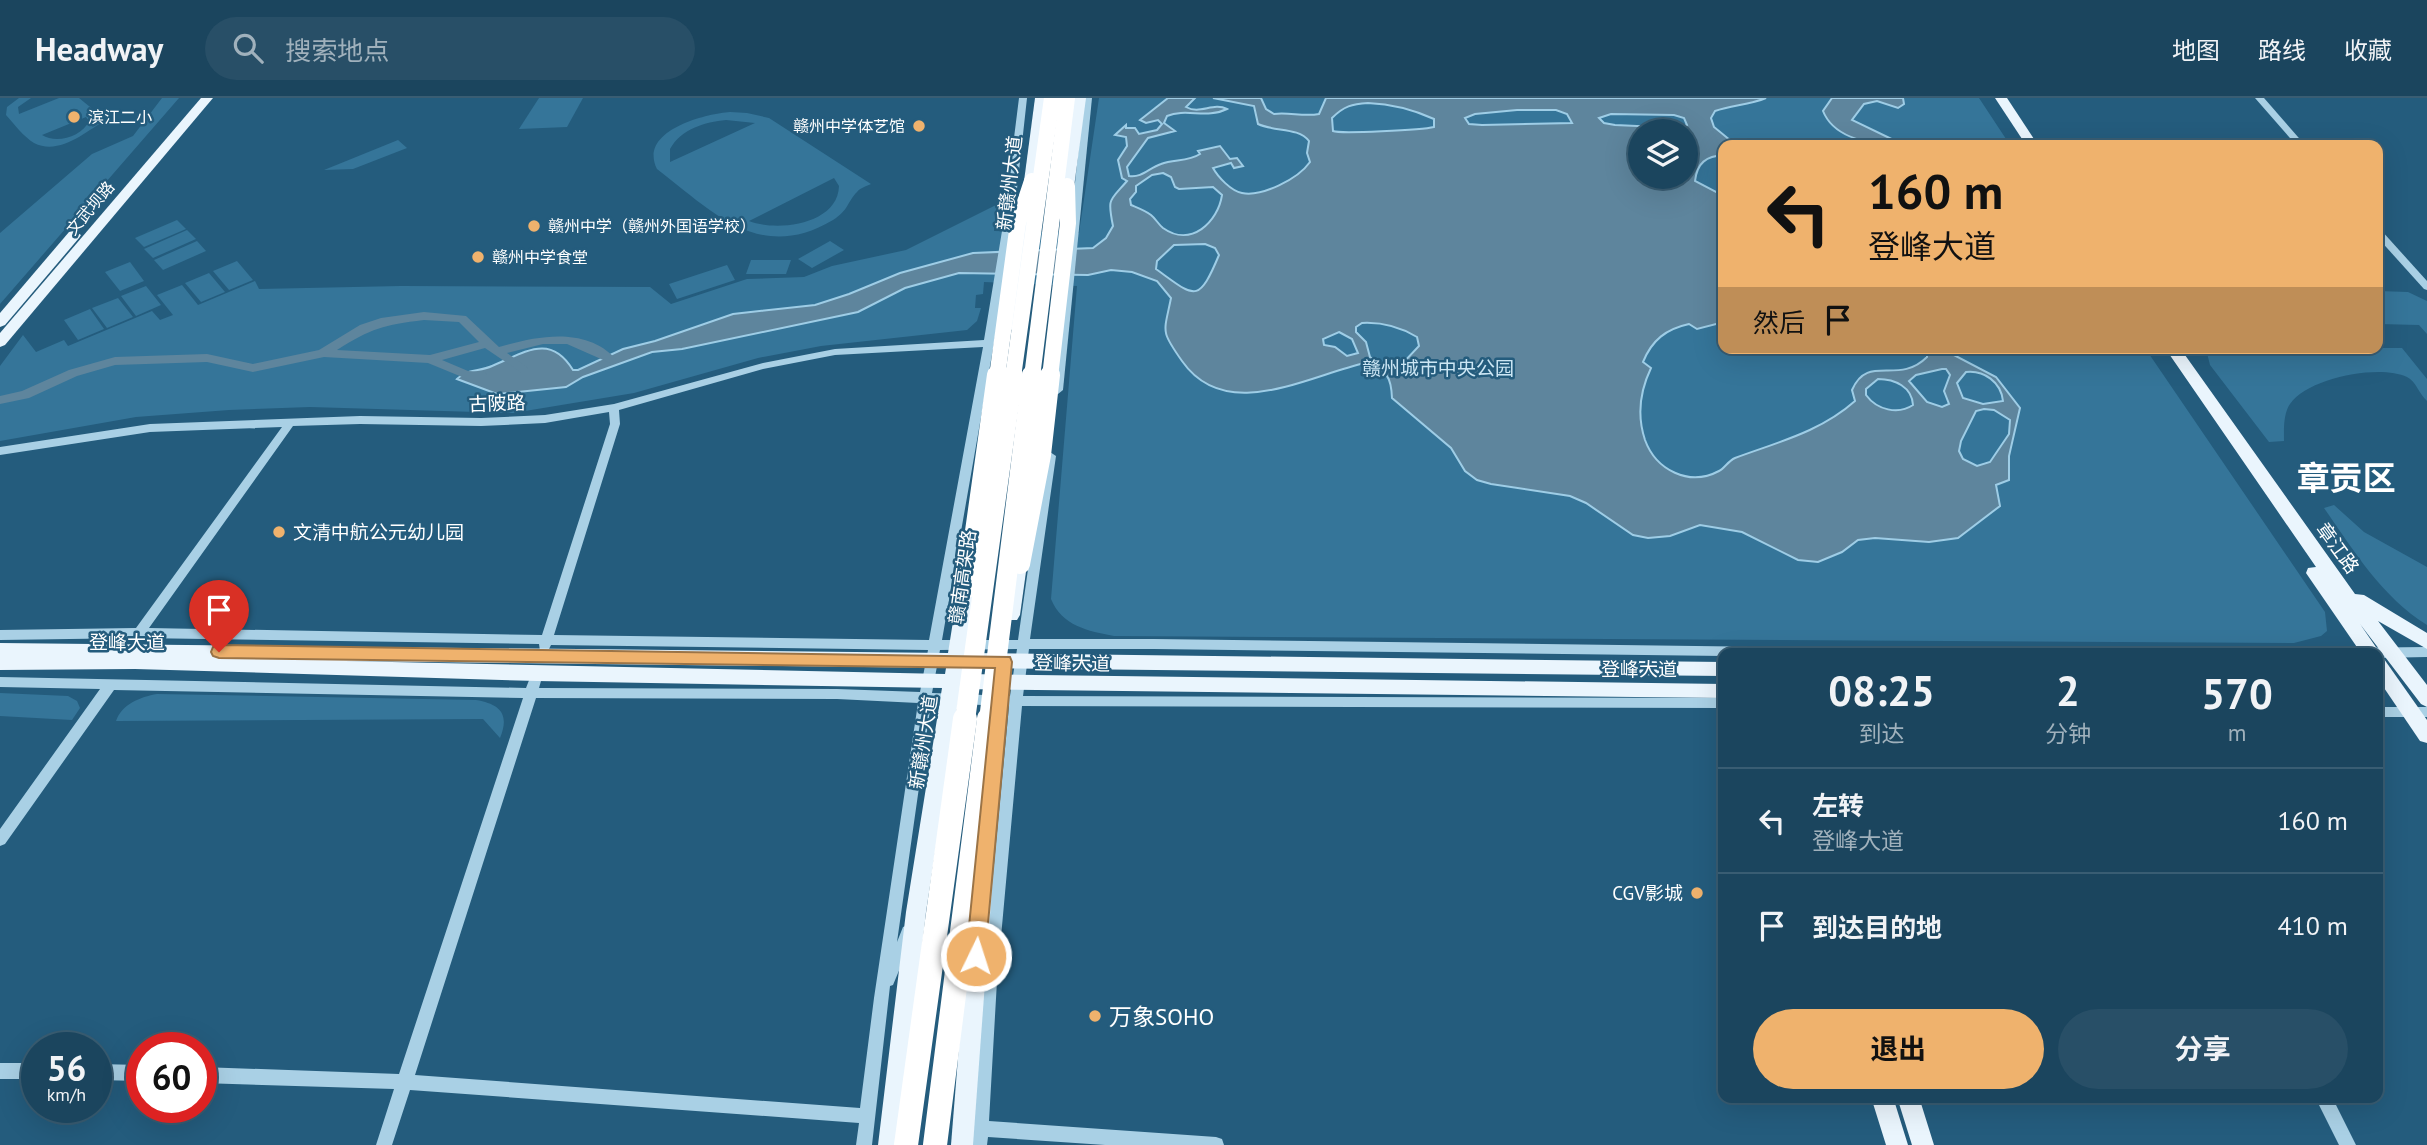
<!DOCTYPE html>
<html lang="zh">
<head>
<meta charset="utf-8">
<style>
	body { margin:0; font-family:"PT Sans","Noto Sans SC",sans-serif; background:#284f67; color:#f1f3f6; height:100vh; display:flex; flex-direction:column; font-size:26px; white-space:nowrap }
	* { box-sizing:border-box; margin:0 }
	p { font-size:23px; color:#a0b1bc }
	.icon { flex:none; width:38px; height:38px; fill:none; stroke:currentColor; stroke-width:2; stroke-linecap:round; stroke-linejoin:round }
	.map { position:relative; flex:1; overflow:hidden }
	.side { position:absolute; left:1718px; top:550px; width:665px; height:455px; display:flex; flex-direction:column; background:#1b455e; border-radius:14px; box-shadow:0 7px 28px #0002,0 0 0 2px #395d73 }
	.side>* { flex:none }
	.top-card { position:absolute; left:1718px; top:42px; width:665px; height:214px; border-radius:14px; box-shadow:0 7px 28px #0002,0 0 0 2px #395d73; background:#efb26d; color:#111; overflow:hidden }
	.buttons { position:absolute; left:1628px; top:21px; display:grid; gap:14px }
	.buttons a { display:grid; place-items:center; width:70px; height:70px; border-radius:50%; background:#1b455e; box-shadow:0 7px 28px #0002,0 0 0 2px #395d73; font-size:35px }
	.speed { position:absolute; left:21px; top:934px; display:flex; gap:14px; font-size:35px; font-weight:700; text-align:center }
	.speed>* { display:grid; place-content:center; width:91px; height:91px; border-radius:50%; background:#1b455e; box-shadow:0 7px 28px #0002,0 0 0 2px #395d73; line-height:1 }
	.speed small { font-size:18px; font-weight:400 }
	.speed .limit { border:10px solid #d22; background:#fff; color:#111 }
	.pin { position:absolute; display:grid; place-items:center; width:60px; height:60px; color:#fff; margin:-72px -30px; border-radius:50% 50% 50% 0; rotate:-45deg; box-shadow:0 0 7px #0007 }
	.pin .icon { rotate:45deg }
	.me { position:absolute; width:77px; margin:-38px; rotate:4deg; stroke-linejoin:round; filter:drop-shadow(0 0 5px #0008) }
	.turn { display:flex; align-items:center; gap:24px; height:147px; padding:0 35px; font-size:32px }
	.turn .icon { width:91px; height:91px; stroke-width:2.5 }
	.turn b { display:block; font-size:49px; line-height:60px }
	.then { display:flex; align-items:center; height:66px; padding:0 35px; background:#0003; gap:14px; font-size:26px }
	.eta { display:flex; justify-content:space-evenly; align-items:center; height:119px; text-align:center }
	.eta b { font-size:42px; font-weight:700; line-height:49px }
	.button { display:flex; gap:14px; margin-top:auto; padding:14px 35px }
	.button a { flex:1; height:80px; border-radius:42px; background:#efb26d; color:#111; font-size:28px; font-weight:700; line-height:80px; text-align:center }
	.button a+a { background:#284f67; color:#f1f3f6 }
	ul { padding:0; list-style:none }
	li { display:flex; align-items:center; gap:21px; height:105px; padding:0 35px; border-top:2px solid #395d73 }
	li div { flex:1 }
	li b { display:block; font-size:26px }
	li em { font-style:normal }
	header { display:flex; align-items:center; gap:42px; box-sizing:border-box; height:98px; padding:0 35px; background:#1b455e; border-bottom:2px solid #395d73 }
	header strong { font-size:33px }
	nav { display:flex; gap:38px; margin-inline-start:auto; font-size:24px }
	.search { width:490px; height:63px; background:#284f67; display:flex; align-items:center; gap:18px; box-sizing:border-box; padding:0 24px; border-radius:38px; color:#a0b1bc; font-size:26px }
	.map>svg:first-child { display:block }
</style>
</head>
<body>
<header>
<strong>Headway</strong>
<div class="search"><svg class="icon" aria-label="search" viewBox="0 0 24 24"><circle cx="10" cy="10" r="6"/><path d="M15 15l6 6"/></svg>搜索地点</div>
<nav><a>地图</a><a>路线</a><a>收藏</a></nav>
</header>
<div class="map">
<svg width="2427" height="1047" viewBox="0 0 2427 1047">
	<rect width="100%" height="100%" fill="#245c7d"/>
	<!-- green -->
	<g fill="#357599" fill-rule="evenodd">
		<path d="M19 0H31L18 9 19 16 59 0H79L106 22C86 33 60 58 34 45 24 39 14 26 6 17L7 9ZM86 19 89 23C82 39 56 46 42 37Z"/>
		<polygon points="162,0 179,0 0,206 0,135 92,56 133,38"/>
		<polygon points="539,0 583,0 567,29 519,31"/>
		<path d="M1099 0H1979L2010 47H1724V250H2145L2325 514 2327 533 2321 538 2294 545 1114 538C1088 533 1062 528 1051 501L1077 188 984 184 983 196 976 197 975 210H981L977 223 967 232 821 248 758 260 634 295 513 315 310 309 229 312 136 319 0 343V268L23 237 36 254 64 242 68 248 152 213 160 222 173 217 157 197 182 187 198 207 255 183 259 191 401 188 650 189 671 206 747 181 804 179 832 168 906 152 1000 105 994 133 1079 135ZM1640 33H1685V79H1640Z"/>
		<path d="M730 14 747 15 769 20 871 86C867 88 860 90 857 94 847 104 849 112 833 122 759 166 712 113 657 71 638 33 704 16 730 14ZM726 22 755 25 670 64V51C681 31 705 24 726 22ZM834 80 839 88C838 127 776 134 749 123Z"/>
		<polygon points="398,42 407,50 353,71 324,72"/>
		<polygon points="177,122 186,131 144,149 135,140"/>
		<polygon points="187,132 196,141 153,160 144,151"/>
		<polygon points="197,143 206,153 163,172 154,162"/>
		<polygon points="830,143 844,152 812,170 798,161"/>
		<polygon points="751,162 791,162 786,176 746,176"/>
		<polygon points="237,163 253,182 229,192 213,173"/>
		<polygon points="130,164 144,183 120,193 105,174"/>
		<polygon points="727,167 735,182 677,201 669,186"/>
		<polygon points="209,175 225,194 201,204 185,185"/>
		<polygon points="146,188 161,207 136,218 121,198"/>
		<polygon points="2378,193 2408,194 2427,203 2427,236 2419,227 2378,226"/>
		<polygon points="118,200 133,219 107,230 92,210"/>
		<polygon points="90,211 104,231 78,242 64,222"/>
		<path d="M2208 250H2402L2427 281V303C2419 296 2416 283 2407 279 2379 266 2308 280 2290 306 2283 316 2284 332 2284 343L2269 344 2210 267 2207 255Z"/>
		<path d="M2334 407 2364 434 2427 469V527C2382 499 2354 453 2324 410Z"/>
		<polygon points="0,595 68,598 77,603 80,610 72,622 0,618"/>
		<path d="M157 596 476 602C500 606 510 616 500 640L483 621 116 623C122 606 140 599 157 596Z"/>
	</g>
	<!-- water -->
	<g fill="#5e859d" stroke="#9ecde6" stroke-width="2" fill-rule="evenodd">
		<path d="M1168 0H1195L1186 9C1200 17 1213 4 1227 11 1207 21 1186 10 1167 18L1164 25 1175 33 1148 40 1127 69 1129 78C1142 80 1149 70 1161 66 1174 61 1188 64 1200 56L1198 53 1220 48 1230 61 1237 60 1243 68 1234 70 1231 65 1213 70C1218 79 1231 93 1242 95 1262 99 1298 81 1310 64L1307 55 1309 43C1298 29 1275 34 1258 26L1254 8 1213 0H1261L1266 11 1274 16C1289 14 1304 19 1319 16L1326 0H1766C1749 7 1732 7 1715 13L1711 20 1714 29 1736 47H1724V57C1706 58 1697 65 1695 83L1724 98V224L1697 231 1689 226C1666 231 1652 242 1643 264L1651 270C1640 293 1637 318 1645 342 1656 372 1689 389 1719 373 1725 370 1728 363 1735 360 1778 344 1820 334 1855 303L1852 292C1868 255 1898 288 1927 259V250H1946L1948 254 1996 279 2020 310 2009 358V382L1996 387 2000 408 1958 440 1929 444 1875 440 1858 442 1842 454 1818 464 1798 462 1742 434 1700 427 1670 438 1648 440 1633 437 1586 405 1570 398 1491 386 1477 382 1465 373 1451 350 1392 300C1391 275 1386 275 1365 265 1307 278 1226 326 1182 263 1160 232 1164 235 1171 200L1157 183 1132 174 1111 172 1088 177 959 175 905 190 858 214 682 251 652 254 583 279 566 289 497 296 457 281C468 270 479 274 492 268 524 255 550 234 573 272H578L623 251 655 243 733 216 815 207 849 196 900 175 973 155 1093 150 1106 140 1113 128C1107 99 1110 103 1127 83L1122 80 1118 62 1127 48 1126 39 1115 37 1126 27V30H1135L1139 36 1157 32 1162 26 1158 22 1146 25 1140 22ZM1368 5C1392 6 1412 11 1434 21V29C1422 32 1340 36 1333 33L1332 20C1344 8 1352 6 1368 5ZM1517 12H1556L1567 16 1572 25 1482 27 1469 26 1465 20 1475 16ZM1611 16 1674 17 1684 20 1687 27 1681 30 1615 27 1604 25 1599 20ZM1640 33H1685V79H1640ZM1163 75 1171 79 1175 89 1179 91 1213 89 1222 97C1218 124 1191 150 1163 130 1158 126 1156 121 1151 117 1146 113 1138 110 1131 107L1130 101 1136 94V88L1152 77ZM1205 146 1215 150 1219 157C1198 207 1195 199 1156 171L1157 163 1174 147ZM1362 225C1381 224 1400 229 1417 239L1419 248 1403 265H1380L1370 259 1366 244 1356 234V229ZM1339 234 1352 241 1358 255 1347 258 1335 249 1324 247 1323 241ZM1942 271H1946L1950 277 1944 293 1949 306 1942 309 1927 304 1909 283 1916 277ZM1966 274C1984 272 2001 284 2003 303L1983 306 1963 300 1957 285ZM1878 281C1895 281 1912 289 1913 307 1898 317 1877 312 1866 297V291ZM1984 311 1994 312 2010 322 2009 336 1990 364 1977 368 1963 361 1959 353 1961 343 1976 313Z"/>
		<path d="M1832 0H1903L1904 6 1898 10 1877 3 1864 6 1852 22 1904 47C1876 47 1835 43 1823 13Z"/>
	</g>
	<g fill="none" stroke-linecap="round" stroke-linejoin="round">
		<!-- canal -->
		<path fill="#5e859d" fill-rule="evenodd" d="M424 214 466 218 499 249C537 238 585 228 616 261L610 265 567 246H543L507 255 526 268 528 271 522 275 485 250 442 262 468 273 485 274 487 277 481 281H467L428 265 324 259 253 274 207 264 115 267 77 278 29 300 0 306V298L22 293 69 272 115 259 207 256 253 266 319 252 360 227 381 220ZM424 222 459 224 479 244 430 257 337 252C372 230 383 227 424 222Z"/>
		<!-- minor -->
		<g fill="#a9d0e5" fill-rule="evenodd">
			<path d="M1019 0H1027L1013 127 994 245 942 542H1018L1044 358 1050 354 1056 358 1030 541H1154L1772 549 2239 550 2243 551 2245 555H1724V558L1154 551H1029L1023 598 1724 600V610L1022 608 997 883 989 1023 1216 1039 1222 1041 1224 1047H1105L988 1039 987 1047H971L983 883 1009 608 931 605 897 844 903 829 908 827 913 829 915 834 893 887 890 888 872 1047H856L859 1025 410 992 392 1047H376L394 991 201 985V969L399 976 523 600 114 592 5 746 0 748V731L100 591 0 589V579L526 590 533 572H541L543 576 539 590 837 591 920 594 928 552 551 547 548 553H540L539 546 139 540 0 542V532L136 530 282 329 150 334 0 357V349L150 326 360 318 481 320 545 317 614 306 763 265 835 251 984 242 1003 127ZM983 249 929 542 554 537 620 326 619 312 763 271 835 257ZM609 314 610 326 542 537 149 530 293 328 360 326 481 328 545 325ZM1017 551 1010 598 932 595 940 552ZM536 600 837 601 918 605 874 900 860 1010 415 977Z"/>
			<polygon points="1084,0 1092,0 1063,292 1058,296 1053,292"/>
			<polygon points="2255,0 2264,0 2305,47 2296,47"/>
			<polygon points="2378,131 2381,132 2427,183 2427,192 2424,191 2378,140"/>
			<polygon points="2427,549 2427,559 2378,560 2378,555 2328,555 2330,551 2334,550"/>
			<rect x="2378" y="609" width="49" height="10"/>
			<rect x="0" y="965" width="37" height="16"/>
			<polygon points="96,966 142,967 142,983 96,982"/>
			<polygon points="2315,999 2332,999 2356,1047 2339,1047"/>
		</g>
		<!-- major -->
		<g fill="#eaf5fd" fill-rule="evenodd">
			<polygon points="201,0 213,0 5,247 0,249 0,235"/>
			<polygon points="1035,0 1047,0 1019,227 1012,232 1005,227"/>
			<polygon points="1074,0 1086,0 1072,104 1065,108 1058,104"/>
			<polygon points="1995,0 2007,0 2038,47 2026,47"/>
			<polygon points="74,133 81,137 79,140 5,227 0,229 0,215 69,134"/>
			<polygon points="2165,250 2180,250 2355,496 2364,497 2427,535 2427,551 2378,523 2427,587 2427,609 2421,606 2360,526 2380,555 2378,558 2378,555 2361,555 2306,475 2308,470 2316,469"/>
			<polygon points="1021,446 1029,452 1020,517 1017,522 1005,522 1002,517 1013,452"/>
			<path d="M969 472 975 474 978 479 966 555 1724 564V578L964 570 963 576 1724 586V600L960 591 926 814 900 1047H878L906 814 942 590 537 583 135 571 0 572V545L948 555 960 479 963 474ZM344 563 946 570 945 576Z"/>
			<polygon points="2378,559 2384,561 2427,622 2427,645 2420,643 2378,581"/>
			<polygon points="986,727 993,730 996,736 973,1047 951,1047 976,736 979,730"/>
			<polygon points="1871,999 1893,999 1908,1047 1886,1047"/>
			<polygon points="1897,999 1919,999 1934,1047 1912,1047"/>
		</g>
		<!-- highway-bridge-far2 -->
		<g stroke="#fff" stroke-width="16">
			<polyline points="997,279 1018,125 1032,83"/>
			<polyline points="1013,279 1052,0"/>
			<polyline points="1032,279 1067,0"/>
			<polyline points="1050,279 1068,125 1067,88"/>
		</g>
		<!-- highway-bridge-far1 -->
		<g stroke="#fff" stroke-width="20">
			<polyline points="1020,466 1041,357 1050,277"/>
			<polyline points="967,490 997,277"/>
			<polyline points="965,622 1013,277"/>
			<polyline points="989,622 1032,277"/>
		</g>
		<!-- highway-bridge -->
		<g stroke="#fff" stroke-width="24">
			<polyline points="906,1047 965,621"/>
			<polyline points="935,1047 989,621"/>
		</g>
	</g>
	<!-- route -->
	<polygon fill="#efb26d" stroke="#9b7447" stroke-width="2" points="219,547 1010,559 1012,564 985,858 983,864 976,867 969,864 966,858 995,570 219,560 213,558 211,554 213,549"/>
	<!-- markers -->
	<g fill="#efb26d" stroke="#245c7d" stroke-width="2.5">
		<circle cx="74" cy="19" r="7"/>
		<circle cx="919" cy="28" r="7"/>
		<circle cx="534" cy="128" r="7"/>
		<circle cx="478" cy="159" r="7"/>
		<circle cx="279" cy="434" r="7"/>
		<circle cx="1697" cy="795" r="7"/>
		<circle cx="1095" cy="918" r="7"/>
	</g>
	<g text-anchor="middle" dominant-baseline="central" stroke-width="5" stroke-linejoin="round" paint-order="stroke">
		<!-- far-poi labels -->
		<g font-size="16" fill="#fff" stroke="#245c7d" text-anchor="start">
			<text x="88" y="19">滨江二小</text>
			<text x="905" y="28" text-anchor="end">赣州中学体艺馆</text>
			<text x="548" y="128">赣州中学（赣州外国语学校）</text>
			<text x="492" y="159">赣州中学食堂</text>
		</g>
		<!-- far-street labels -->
		<g font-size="16" fill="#fff" stroke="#245c7d">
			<text transform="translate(90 110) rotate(-50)">文武坝路</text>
		</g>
		<!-- street labels -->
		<g font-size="19" fill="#fff" stroke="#245c7d">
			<text transform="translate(1009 85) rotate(-83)">新赣州大道</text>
			<text transform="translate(497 305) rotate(-2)">古陂路</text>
			<text transform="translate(2338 450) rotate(54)">章江路</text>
			<text transform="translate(962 479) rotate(-82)">赣南高架路</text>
			<text x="127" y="544">登峰大道</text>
			<text transform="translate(1072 565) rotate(1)">登峰大道</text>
			<text x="1639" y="571">登峰大道</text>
			<text transform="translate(923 644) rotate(-81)">新赣州大道</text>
		</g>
		<!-- park labels -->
		<g font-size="19" fill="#cce6f4" stroke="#245c7d">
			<text x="1438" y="270">赣州城市中央公园</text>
		</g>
		<!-- poi labels -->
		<g font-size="19" fill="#fff" stroke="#245c7d" text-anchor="start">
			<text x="293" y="434">文清中航公元幼儿园</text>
			<text x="1683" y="795" text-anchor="end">CGV影城</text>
		</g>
		<!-- near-poi labels -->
		<g font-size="23" fill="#fff" stroke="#245c7d" text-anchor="start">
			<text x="1109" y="918">万象SOHO</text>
		</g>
		<!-- town labels -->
		<g font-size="33" font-weight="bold" fill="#fff" stroke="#245c7d">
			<text x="2346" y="379">章贡区</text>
		</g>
	</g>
</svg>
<div class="buttons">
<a><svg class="icon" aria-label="layers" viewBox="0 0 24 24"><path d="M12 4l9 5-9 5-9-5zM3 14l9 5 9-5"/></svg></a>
</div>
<div class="speed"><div>56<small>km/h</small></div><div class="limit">60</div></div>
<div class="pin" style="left:219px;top:554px;background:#d93025"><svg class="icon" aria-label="arrive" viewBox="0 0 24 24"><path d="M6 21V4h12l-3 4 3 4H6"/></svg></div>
<svg class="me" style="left:976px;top:858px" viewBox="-20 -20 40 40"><circle r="17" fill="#efb26d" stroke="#fff" stroke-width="3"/><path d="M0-11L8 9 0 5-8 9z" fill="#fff"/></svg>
<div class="top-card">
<div class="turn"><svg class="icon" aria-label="left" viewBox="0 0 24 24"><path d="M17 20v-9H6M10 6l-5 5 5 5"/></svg><div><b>160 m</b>登峰大道</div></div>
<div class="then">然后<svg class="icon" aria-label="arrive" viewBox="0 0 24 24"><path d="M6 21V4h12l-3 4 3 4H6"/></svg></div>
</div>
<section class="side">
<div class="eta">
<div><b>08:25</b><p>到达</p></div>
<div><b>2</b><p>分钟</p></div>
<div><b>570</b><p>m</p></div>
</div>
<ul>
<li><svg class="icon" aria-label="left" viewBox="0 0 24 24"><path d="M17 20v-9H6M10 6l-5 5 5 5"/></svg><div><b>左转</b><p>登峰大道</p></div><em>160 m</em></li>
<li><svg class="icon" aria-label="arrive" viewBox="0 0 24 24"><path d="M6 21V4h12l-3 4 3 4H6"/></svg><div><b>到达目的地</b></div><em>410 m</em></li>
</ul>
<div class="button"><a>退出</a><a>分享</a></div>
</section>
</div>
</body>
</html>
